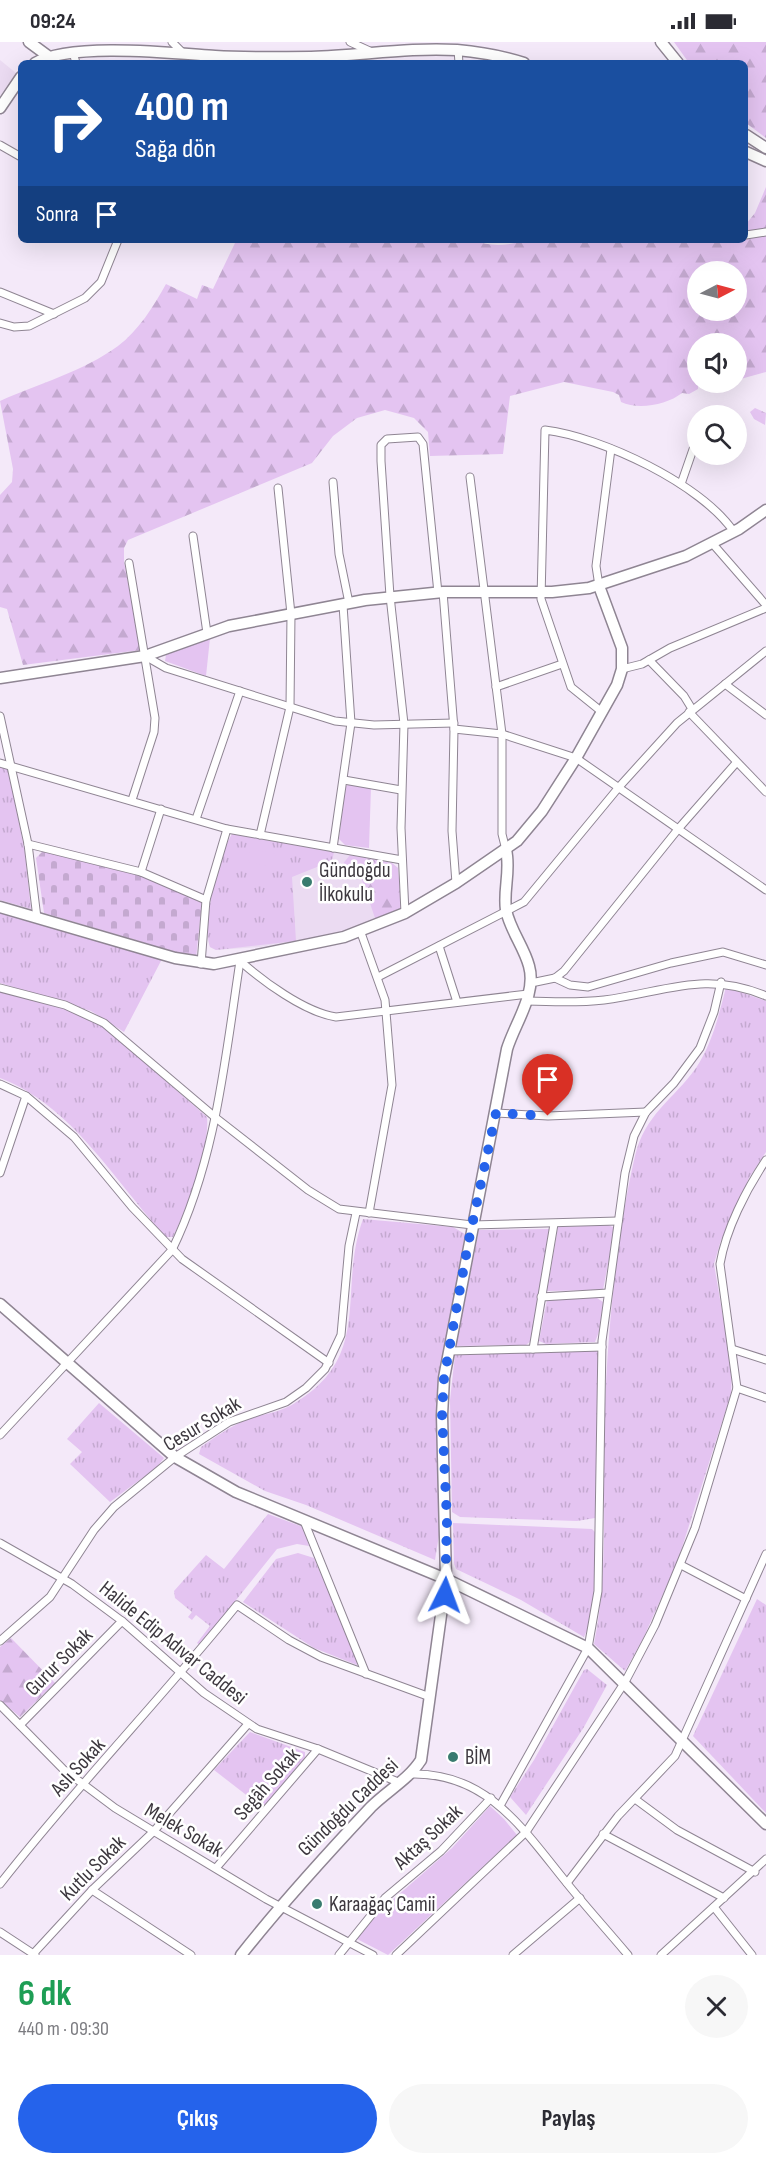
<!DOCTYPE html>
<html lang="tr">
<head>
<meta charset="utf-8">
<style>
	body { margin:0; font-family:"Sofia Sans Condensed",sans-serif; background:#f7f7f7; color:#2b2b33; height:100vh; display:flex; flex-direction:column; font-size:22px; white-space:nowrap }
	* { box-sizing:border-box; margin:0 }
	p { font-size:20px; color:#7c7c81 }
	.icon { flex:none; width:33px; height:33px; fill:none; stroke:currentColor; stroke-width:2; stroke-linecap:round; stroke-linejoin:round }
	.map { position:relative; height:1913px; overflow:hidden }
	.panel { display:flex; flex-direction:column; background:#fff; flex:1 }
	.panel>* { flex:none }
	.banner { position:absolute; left:18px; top:18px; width:730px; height:183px; border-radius:9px; box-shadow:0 6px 24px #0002; background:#1a4fa0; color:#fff; overflow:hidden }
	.needle { width:39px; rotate:84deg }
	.tools { position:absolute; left:687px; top:219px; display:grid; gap:12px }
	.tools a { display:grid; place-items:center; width:60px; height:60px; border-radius:50%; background:#fff; box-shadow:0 6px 24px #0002; font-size:30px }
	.pin { position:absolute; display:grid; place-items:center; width:51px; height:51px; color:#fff; margin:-62px -26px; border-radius:50% 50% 50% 0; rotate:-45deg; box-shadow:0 0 6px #0007 }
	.pin .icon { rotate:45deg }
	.me { position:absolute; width:66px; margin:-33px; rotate:3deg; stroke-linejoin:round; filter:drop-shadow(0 0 4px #0008) }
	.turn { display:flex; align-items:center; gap:21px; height:126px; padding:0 18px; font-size:27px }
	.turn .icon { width:78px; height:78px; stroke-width:2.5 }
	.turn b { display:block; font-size:42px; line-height:51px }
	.then { display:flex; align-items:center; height:57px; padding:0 18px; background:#0003; gap:12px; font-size:22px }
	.round { display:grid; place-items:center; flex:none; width:63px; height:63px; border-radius:32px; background:#f7f7f7 }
	.overview { display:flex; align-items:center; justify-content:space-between; height:102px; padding:0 18px }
	h1 { font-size:36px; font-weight:700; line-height:45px; color:#1e9e55 }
	.button { display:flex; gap:12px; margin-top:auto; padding:12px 18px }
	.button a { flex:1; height:69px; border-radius:36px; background:#2563eb; color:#fff; font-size:24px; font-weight:700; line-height:69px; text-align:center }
	.button a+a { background:#f7f7f7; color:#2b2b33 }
	.status { display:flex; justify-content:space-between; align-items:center; height:42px; padding:0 30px; background:#fff; direction:ltr }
	.status svg { height:16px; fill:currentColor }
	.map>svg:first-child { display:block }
</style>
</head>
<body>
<div class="status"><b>09:24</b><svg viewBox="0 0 49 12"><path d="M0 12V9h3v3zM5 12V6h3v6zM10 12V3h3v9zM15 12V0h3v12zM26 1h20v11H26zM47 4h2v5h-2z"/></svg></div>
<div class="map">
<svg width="766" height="1913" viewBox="0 0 766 1913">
	<defs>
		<pattern id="grass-tufts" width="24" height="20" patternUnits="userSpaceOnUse" patternTransform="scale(1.5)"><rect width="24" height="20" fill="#e4c4f1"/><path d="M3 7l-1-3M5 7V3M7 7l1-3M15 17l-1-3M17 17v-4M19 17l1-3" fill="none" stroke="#c4a9d0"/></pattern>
		<pattern id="forest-firs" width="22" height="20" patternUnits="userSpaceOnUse" patternTransform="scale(1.5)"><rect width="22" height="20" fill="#e4c4f1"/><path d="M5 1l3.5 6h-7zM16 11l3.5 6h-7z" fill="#c4a9d0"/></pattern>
		<pattern id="cemetery-stones" width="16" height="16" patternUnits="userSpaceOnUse" patternTransform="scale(1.5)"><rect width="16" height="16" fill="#e4c4f1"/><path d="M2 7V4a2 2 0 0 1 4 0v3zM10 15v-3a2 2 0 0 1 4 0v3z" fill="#c4a9d0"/></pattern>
	</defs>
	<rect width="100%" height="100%" fill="#f4e9f9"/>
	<!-- built -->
	<g fill="#ebdbf2">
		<polygon points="0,18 16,31 0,54"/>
		<polygon points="232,792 392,821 398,826 376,879 334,892 260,905 216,908 210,905 207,896 211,855"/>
	</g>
	<!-- grass -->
	<g fill="url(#grass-tufts)">
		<polygon points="0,723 8,725 25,811 31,867 0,858"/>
		<path d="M232 792 334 810 332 819 292 835 296 899 216 908 210 905C202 882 218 813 232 792Z"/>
		<polygon points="0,870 162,917 124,990 91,969 0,941"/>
		<path d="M726 945 766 959V1110L749 1136 721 1198 714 1222 732 1328 731 1352 678 1518 643 1597 625 1629 594 1602C608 1534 603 1463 604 1394 606 1307 615 1199 635 1114 645 1072 673 1058 696 1026 712 1002 719 973 726 945Z"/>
		<path d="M0 950 63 966 102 983 207 1075C210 1106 187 1166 173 1195H166C115 1140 73 1064 0 1036Z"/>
		<path d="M363 1177 453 1185 465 1192 441 1327 440 1487 435 1518 306 1463 265 1449 199 1412 201 1405C215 1395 231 1384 248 1377 264 1372 281 1370 295 1361 374 1313 337 1249 363 1177Z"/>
		<polygon points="608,1183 615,1186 603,1248 547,1249 558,1185"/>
		<polygon points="550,1187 531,1299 526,1303 456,1304 479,1188"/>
		<polygon points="583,1256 597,1256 603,1260 600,1287 595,1300 546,1302 539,1299 547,1258"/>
		<polygon points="593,1308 599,1310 595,1476 577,1479 460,1475 452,1470 450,1358 455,1313"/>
		<polygon points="99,1361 164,1416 157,1425 110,1460 70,1422 82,1410 67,1397"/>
		<polygon points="268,1472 303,1485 309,1504 297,1502 277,1507 200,1603 197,1601 210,1584 196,1573 192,1578 188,1575 192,1570 175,1556 174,1549 206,1513 224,1527"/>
		<path d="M453 1481 592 1487 595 1490C596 1523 599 1565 584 1595L521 1558 456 1527 454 1521Z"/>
		<polygon points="298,1511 314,1516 357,1616 357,1623 314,1606 243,1560 276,1517"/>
		<polygon points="757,1557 766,1563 766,1771 693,1694"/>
		<polygon points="587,1627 607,1643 584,1685 526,1773 510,1755 534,1718 584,1628"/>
		<polygon points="250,1690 305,1710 305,1718 263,1766 214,1728"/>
	</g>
	<!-- forest -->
	<g fill="url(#forest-firs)" fill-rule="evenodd">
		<polygon points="674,0 766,0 766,96 746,81 746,21 689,21"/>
		<path d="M766 145V330L737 338 736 302H698V347L689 352 682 351C667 363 638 368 621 360L619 353 613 350 564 340 510 354 503 412 430 414 428 390 414 376 385 368 357 376 333 394 312 421 128 498 124 506V520L141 608 23 623 7 567 0 565V453L12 440 13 427 0 359C38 342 84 329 118 304 138 289 154 264 166 242L197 257 202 243 213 247 235 201 229 198H473C490 205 508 204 525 198H746V182L755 171ZM698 230H736V268H698Z"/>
		<polygon points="755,366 766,371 765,383 754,377 750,370"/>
		<polygon points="350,813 392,821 398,826 402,868 376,879 360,832 356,827 341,824"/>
		<polygon points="11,1596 55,1641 20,1675 0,1658 0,1605"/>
	</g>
	<!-- cemetery -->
	<polygon fill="url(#cemetery-stones)" points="43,809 141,834 202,860 196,916 44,871 36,816"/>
	<!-- green -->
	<g fill="#e4c4f1">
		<polygon points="210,596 206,634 165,619 166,613"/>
		<polygon points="349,742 371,745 369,806 345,803 339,797 345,745"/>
		<polygon points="250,807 276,812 274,825 248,820"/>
		<polygon points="490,1764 504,1777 517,1793 388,1913 357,1897 381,1868 452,1806"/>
	</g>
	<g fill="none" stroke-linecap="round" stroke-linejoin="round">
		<!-- street casing -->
		<g stroke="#8f8593" stroke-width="9">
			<g id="street">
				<polyline points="172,0 182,10"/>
				<polyline points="350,0 372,10"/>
				<polyline points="458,8 459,21"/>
				<polyline points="73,10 76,21"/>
				<polyline points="0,103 21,115"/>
				<polyline points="746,193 766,190"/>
				<polyline points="0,250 54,272"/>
				<polyline points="0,281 14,285 29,284 85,256 101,240 118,198"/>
				<polyline points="705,374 706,372"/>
				<polyline points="470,435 502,692 502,792 506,808"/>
				<polyline points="333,440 339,512 349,561"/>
				<polyline points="681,442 698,393"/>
				<polyline points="193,494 207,591"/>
				<polyline points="712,501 766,563"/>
				<polyline points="129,521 155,676 154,690 132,758"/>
				<polyline points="599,544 596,524 611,407"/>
				<polyline points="443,550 454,687 452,789 456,841"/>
				<polyline points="145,614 166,626 335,679 374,683 454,681"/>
				<polyline points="649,618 684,654 692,667"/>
				<polyline points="622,627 642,622 670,606 766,566"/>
				<polyline points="725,642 766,673"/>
				<polyline points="496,645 562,622"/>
				<path d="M602 670 571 645 541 557 545 388C602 395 701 442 734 490"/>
				<polyline points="689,670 766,750"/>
				<polyline points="0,674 28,802 37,876"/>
				<polyline points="454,687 502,692 576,716 766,848"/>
				<polyline points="0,721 227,787 402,818"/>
				<polyline points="344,738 401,748"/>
				<polyline points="196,777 240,649"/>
				<polyline points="260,793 290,665 291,572 278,446"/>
				<polyline points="28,802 141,830 206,858"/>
				<polyline points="333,806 351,681 343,563"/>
				<polyline points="141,830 161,767"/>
				<polyline points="405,871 401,786 404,682 390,554 381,419 381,403 387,397 418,395 423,402 438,551"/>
				<polyline points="361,891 385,958 392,1043 369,1171"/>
				<polyline points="439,904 457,960"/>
				<path d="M240 919C263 939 304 970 336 975L528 952"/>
				<polyline points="201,922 206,858 227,787"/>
				<polyline points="378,935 524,860 619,745 677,681 766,609"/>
				<polyline points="555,936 570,943 588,945 671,921 723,910 766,923"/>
				<polyline points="531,941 555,936 564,929 679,786 736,721"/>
				<polyline points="0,946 65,963 104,981 216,1076 308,1148 339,1167 472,1183 618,1179"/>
				<path d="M526 959C552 960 579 961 604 958 665 950 706 928 766 954"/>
				<polyline points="0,1042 26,1054"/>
				<polyline points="496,1071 548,1074 646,1070"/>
				<polyline points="0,1131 26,1054 74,1095 132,1165 182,1217 329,1321"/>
				<polyline points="541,1255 608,1251"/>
				<polyline points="533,1307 602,1305"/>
				<polyline points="732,1307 766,1318"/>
				<polyline points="450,1309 533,1307 554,1182"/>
				<polyline points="737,1346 766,1356"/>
				<path d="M0 1393 172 1208C216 1118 225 1017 240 919"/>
				<polyline points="304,1479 366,1632"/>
				<polyline points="0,1501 72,1542 122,1579 204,1651 257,1687 318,1707 398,1740"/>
				<polyline points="681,1523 746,1557"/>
				<polyline points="0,1599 50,1555 94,1488 114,1465 175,1415 229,1380 286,1360 306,1346 325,1327 341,1293 349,1204 356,1171"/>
				<polyline points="0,1663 63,1727 115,1766 266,1857 373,1913"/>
				<polyline points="20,1683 122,1579"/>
				<path d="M411 1732C487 1730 523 1787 566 1840 586 1865 608 1889 628 1913"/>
				<polyline points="635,1757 677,1788 755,1830"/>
				<polyline points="501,1762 588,1606 598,1549 602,1299 625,1131 634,1094 646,1070 674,1041 700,1006 714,970 721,940"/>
				<polyline points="603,1792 724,1856"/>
				<polyline points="216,1826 318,1707"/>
				<polyline points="567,1841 618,1774 675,1714 766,1512"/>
				<path d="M0 1842C75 1746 160 1658 237 1563L289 1598 321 1615 430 1655"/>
				<polyline points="92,1848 191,1913"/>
				<polyline points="714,1865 752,1913"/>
				<polyline points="0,1890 35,1913"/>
				<polyline points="33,1912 92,1848 153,1790 248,1682"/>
				<polyline points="339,1913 385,1856 441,1809 491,1756"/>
				<path d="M396 1913 526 1790 625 1640 655 1583 695 1486 737 1346 720 1222C726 1187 746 1148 766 1118"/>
				<polyline points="513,1913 580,1856"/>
				<polyline points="661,1913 766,1817"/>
			</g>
		</g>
		<!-- secondary casing -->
		<g stroke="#8f8593" stroke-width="13">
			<g id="secondary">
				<polyline points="29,0 48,14"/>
				<polyline points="661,0 678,21"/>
				<path d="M35 21C71 0 172 11 215 14 247 16 279 15 311 15 359 14 408 5 457 8 480 10 502 14 524 21"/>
				<polyline points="0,66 21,35"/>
				<polyline points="746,93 766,106"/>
				<polyline points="746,110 766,119"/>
				<polyline points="0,636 145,614 229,584 365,558 443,550 552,550 589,546 686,514 739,487 766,468"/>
				<polyline points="0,865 175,916 214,922 344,895 405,871 456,841 517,799 542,769 576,716 617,643 622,627 622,606 599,544"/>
				<polyline points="0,1262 175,1415 236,1450 446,1537 588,1606 766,1782"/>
				<path d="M241 1913C282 1861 326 1813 371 1765 387 1749 409 1737 421 1718L446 1537 442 1373 444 1336 507 1007C515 981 537 952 529 924 524 905 510 888 506 868 503 848 511 828 506 808"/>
			</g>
		</g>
		<!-- street -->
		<use href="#street" stroke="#fff" stroke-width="7"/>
		<!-- secondary -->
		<use href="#secondary" stroke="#fff" stroke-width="10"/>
	</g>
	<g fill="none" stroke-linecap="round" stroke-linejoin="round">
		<!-- route -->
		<polyline stroke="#2563eb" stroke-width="10" stroke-dasharray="0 18" points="445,1553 447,1478 442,1372 444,1336 468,1202 496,1071 548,1074"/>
	</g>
	<!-- markers -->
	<g fill="#397c6f" stroke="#fff" stroke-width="2">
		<circle cx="307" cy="840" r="6"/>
		<circle cx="453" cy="1715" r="6"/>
		<circle cx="317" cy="1862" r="6"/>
	</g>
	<g text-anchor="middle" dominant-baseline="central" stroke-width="5" stroke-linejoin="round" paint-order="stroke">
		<!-- poi labels -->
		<g font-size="21" fill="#3d383f" stroke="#fff" text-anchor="start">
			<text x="319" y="828">Gündoğdu<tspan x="319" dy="24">İlkokulu</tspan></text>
			<text x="465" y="1715">BİM</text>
			<text x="329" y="1862">Karaağaç Camii</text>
		</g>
		<!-- street labels -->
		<g font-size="21" fill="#3d383f" stroke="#fff">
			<text transform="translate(202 1382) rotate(-31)">Cesur Sokak</text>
			<text transform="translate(173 1601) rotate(39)">Halide Edip Adıvar Caddesi</text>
			<text transform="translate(59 1620) rotate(-45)">Gurur Sokak</text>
			<text transform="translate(78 1725) rotate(-48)">Aslı Sokak</text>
			<text transform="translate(267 1742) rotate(-49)">Segâh Sokak</text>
			<text transform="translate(348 1765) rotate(-44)">Gündoğdu Caddesi</text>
			<text transform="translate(184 1788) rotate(30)">Melek Sokak</text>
			<text transform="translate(428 1795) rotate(-43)">Aktaş Sokak</text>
			<text transform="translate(93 1826) rotate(-45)">Kutlu Sokak</text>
		</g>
	</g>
</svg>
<div class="tools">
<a><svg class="needle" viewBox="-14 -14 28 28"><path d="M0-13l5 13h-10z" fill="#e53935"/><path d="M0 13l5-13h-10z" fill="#7c7c81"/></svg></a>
<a><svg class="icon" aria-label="sound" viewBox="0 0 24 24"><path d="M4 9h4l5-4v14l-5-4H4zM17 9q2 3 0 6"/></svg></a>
<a><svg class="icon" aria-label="search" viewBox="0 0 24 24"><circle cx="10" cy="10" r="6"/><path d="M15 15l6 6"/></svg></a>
</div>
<div class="pin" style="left:548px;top:1074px;background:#d93025"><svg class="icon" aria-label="arrive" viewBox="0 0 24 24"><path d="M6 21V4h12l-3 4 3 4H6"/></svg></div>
<svg class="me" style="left:445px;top:1553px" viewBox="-20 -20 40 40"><path d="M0-17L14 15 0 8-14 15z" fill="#2563eb" stroke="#fff" stroke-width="4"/></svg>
<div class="banner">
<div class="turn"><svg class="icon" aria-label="right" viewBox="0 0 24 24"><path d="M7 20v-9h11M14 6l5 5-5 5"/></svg><div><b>400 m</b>Sağa dön</div></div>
<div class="then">Sonra<svg class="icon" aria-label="arrive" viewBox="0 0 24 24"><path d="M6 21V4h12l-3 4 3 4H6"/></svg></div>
</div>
</div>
<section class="panel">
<div class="overview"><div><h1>6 dk</h1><p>440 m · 09:30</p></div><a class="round"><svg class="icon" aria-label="close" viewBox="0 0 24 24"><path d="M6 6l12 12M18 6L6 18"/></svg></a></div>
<div class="button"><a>Çıkış</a><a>Paylaş</a></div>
</section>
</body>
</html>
